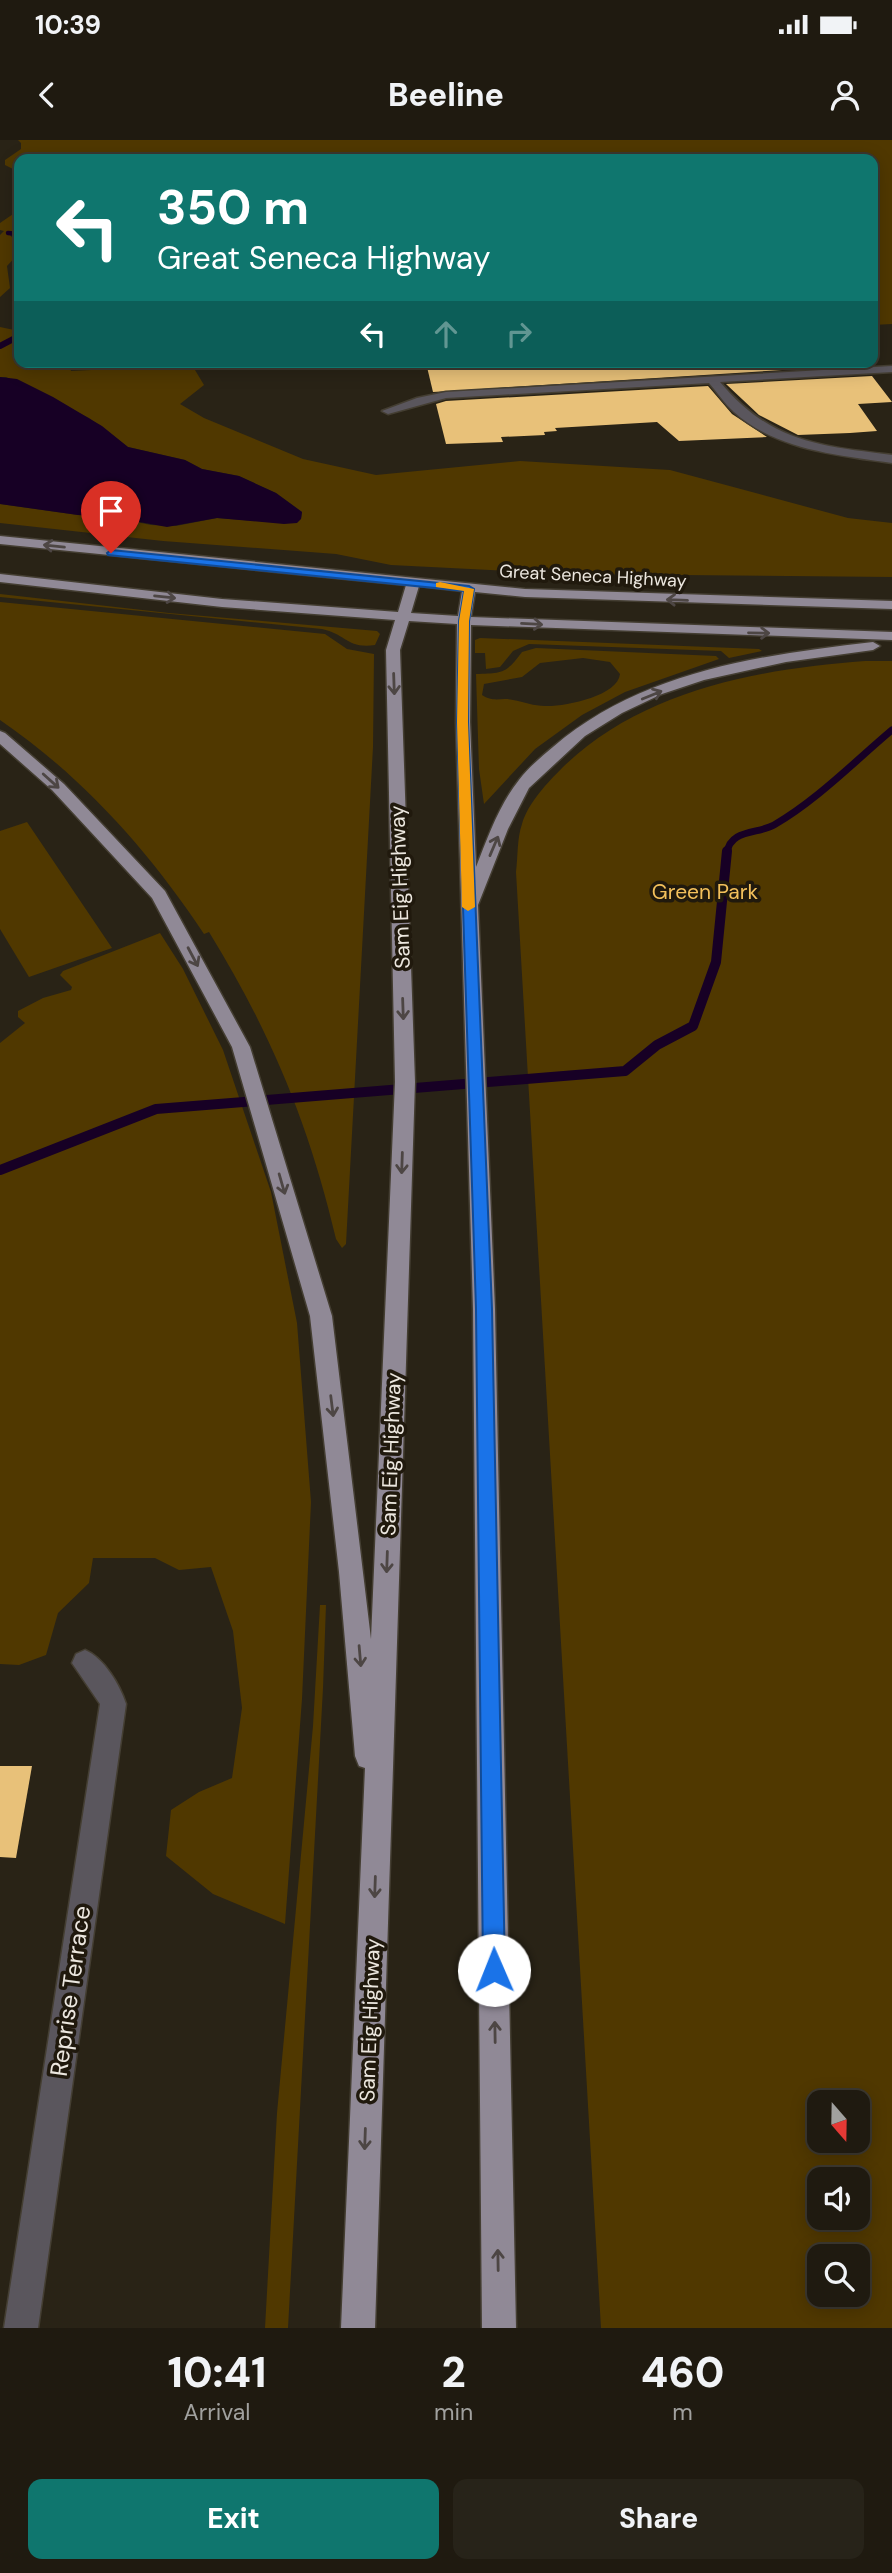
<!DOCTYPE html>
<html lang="en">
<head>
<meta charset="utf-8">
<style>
	body { margin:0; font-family:"DM Sans",sans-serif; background:#272319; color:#f1f3f6; height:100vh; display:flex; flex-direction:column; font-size:26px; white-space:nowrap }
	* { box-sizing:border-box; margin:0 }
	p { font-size:23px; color:#a1a19f }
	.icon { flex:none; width:38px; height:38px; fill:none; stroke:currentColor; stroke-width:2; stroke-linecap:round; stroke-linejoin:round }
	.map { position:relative; height:2188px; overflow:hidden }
	.details { display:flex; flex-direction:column; background:#1f1a10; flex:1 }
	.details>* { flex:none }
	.banner { position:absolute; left:14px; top:14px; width:864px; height:214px; border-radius:14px; box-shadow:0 4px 18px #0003,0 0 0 2px #3c3830; background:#0f766e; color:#fff; overflow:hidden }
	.needle { width:46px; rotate:160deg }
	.fabs { position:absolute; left:807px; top:1950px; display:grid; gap:14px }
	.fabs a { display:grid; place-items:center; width:63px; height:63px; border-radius:14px; background:#1f1a10; box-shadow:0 4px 18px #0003,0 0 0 2px #3c3830; font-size:35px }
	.pin { position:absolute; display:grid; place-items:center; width:60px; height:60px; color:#fff; margin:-72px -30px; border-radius:50% 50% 50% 0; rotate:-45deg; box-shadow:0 0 7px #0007 }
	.pin .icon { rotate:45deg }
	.me { position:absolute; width:77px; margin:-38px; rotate:359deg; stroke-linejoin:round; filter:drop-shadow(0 0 5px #0008) }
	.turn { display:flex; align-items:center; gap:24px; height:147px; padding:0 28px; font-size:32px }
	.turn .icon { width:91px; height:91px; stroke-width:2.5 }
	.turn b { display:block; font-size:49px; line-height:60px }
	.lanes { display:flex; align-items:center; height:66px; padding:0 28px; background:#0003; justify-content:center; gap:35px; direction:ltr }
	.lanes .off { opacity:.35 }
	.eta { display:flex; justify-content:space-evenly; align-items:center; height:119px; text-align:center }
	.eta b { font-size:42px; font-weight:800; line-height:49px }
	.primary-button { display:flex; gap:14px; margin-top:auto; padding:14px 28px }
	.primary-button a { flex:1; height:80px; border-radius:14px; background:#0f766e; color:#fff; font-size:28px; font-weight:800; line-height:80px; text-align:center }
	.primary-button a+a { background:#272319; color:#f1f3f6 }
	.status { display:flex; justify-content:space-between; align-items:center; height:49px; padding:0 35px; background:#1f1a10; direction:ltr }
	.status svg { height:19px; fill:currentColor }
	header { display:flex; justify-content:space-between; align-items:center; height:91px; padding:0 28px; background:#1f1a10; font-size:32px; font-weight:800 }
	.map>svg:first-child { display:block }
</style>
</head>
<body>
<div class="status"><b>10:39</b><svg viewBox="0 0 49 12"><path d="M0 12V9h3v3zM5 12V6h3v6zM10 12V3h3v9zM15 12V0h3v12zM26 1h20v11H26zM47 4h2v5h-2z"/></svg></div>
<header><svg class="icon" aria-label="back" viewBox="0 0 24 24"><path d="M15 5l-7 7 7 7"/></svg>Beeline<svg class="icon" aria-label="person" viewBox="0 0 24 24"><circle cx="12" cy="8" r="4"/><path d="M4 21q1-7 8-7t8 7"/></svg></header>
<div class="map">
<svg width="892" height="2188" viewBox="0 0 892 2188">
	<rect width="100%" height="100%" fill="#292316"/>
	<!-- green -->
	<g fill="#503800" fill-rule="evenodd">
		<polygon points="18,0 892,0 892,184 873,185 873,19 19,19 19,32 5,25 5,20 21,9 21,3"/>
		<polygon points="19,70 19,91 10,95 19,105 19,113 7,126 10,148 0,157 0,95 4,91 0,90 0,83"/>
		<polygon points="0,187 19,191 19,222 69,222 71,231 192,225 204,245 180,264 204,278 303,319 376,335 520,321 670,330 848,378 892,383 892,437 570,434 391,425 336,414 163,401 0,383 0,364 78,375 112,377 151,385 176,386 217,378 257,381 301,379 302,372 276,353 239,336 202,329 185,320 128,307 89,278 6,237 0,237"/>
		<path d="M0 454 169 473 377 491 380 494 375 505C347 509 346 494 322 489L0 457Z"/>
		<path d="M0 462 325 494 347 509 374 514 373 607 346 1104 342 1108 336 1099C309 984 271 893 209 792L204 794C149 711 82 636 0 580Z"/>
		<polygon points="480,498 759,509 762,511 729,518 721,511 529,504 513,511 500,527 486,529 485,513 475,513 475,500"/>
		<path d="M536 508 716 516 719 519 625 552 582 575 535 609 484 664 479 629 476 534C502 533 506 534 522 512ZM583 518 610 522 620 534C618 556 564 567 545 566 534 566 524 562 513 560 501 557 494 563 482 555L484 544 522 537 540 523Z"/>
		<path d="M865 521H892V2188H601L516 732C518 716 517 698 522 684 528 663 548 642 563 627 643 550 758 529 865 521ZM819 1962H858V2000H819ZM819 2039H858V2077H819ZM819 2116H858V2154H819Z"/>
		<polygon points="27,682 112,808 29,837 0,789 0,691"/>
		<polygon points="160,793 183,829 223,910 271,1052 297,1183 311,1362 302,1559 285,1784 213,1754 166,1716 171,1670 199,1652 232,1638 242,1568 233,1491 211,1427 179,1430 155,1418 93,1418 89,1443 58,1473 46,1515 19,1525 0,1524 0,903 25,883 18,877 18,871 43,858 71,850 72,847 60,835 63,831"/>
		<polygon points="320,1465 326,1465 323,1548 288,2188 265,2188 277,1973 313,1586"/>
	</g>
	<!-- water -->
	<polygon fill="#170025" points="0,237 17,239 53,257 102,286 128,307 185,320 202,329 239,336 276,353 302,372 301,379 297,383 284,384 217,378 167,387 112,377 78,375 0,364"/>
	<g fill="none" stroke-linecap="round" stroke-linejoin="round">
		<!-- stream-far3 -->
		<polyline stroke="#170025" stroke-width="4.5" points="8,93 19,94"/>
		<!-- stream-far2 -->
		<polyline stroke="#170025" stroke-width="6" points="0,206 19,196"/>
		<!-- stream-far1 -->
		<path stroke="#170025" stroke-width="7" d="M727 713C730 689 758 694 774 685 817 660 854 622 892 590"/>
		<!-- stream -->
		<polyline stroke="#170025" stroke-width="10" points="0,1030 156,969 625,931 657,905 693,886 716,822 727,711"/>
	</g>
	<!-- building -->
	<g fill="#e8c179">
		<polygon points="519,222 861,222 863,225 433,252 427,227"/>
		<polygon points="872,236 892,262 858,264 877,291 850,293 798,295 759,275 726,244"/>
		<polygon points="708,246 732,274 767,297 679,301 657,282 555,288 557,291 544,292 545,295 501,297 503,302 446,304 436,264 446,261"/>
		<polygon points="0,1626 32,1626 16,1718 0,1717"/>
	</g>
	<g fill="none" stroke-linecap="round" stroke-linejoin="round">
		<!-- minor casing -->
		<g stroke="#443e32" stroke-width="3">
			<g id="minor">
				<path d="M892 226V232L720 242C770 302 819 306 892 315V323C838 315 776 310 734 272 724 263 717 252 709 243L446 258 388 274 382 271 417 258 446 252Z"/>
				<path d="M85 1510C104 1518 120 1545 126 1564L38 2188H4L100 1564 72 1523 76 1514Z"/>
			</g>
		</g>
		<!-- major casing -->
		<g stroke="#443e32" stroke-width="3">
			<path id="major" d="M0 396 525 449 892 461V469L525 457 475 452 471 477 892 492V500L471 485 470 582 476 727C488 697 499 665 519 640 528 628 541 617 553 607 642 531 761 515 873 502L880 506 873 510 786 522 704 540 662 554 622 573 585 596 529 648 508 689 478 765 495 1169 516 2188H482L473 1169 456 582 457 484 409 481 400 510 415 942 375 2188H341L365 1628 359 1626 355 1616 339 1432 310 1176 232 907 152 758 52 650 0 604V591L5 593 64 644 165 751 250 907 332 1176 371 1499 395 942 386 510 395 480 222 467 0 442V434L222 459 398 472 406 445 0 404ZM419 446 462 451 458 476 411 473Z"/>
		</g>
		<!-- minor -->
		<use href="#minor" fill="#5a565d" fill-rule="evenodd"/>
		<!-- major -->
		<use href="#major" fill="#908996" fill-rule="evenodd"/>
	</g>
	<!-- one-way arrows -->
	<defs><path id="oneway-shaft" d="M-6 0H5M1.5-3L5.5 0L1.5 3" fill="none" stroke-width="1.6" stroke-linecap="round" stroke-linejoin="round" transform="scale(1.75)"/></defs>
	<g stroke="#4d4644">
		<use href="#oneway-shaft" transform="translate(54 406) rotate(-174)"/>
		<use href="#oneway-shaft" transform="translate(165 457) rotate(6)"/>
		<use href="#oneway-shaft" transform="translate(677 460) rotate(-178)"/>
		<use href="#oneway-shaft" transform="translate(532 484) rotate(3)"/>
		<use href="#oneway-shaft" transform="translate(759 493) rotate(1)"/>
		<use href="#oneway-shaft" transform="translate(394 544) rotate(88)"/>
		<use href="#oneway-shaft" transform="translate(652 555) rotate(-22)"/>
		<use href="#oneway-shaft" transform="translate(51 641) rotate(42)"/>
		<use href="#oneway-shaft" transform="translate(494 706) rotate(-67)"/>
		<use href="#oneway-shaft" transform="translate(193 817) rotate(62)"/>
		<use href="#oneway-shaft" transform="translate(403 869) rotate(88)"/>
		<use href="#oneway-shaft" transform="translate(402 1023) rotate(92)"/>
		<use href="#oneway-shaft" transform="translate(282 1044) rotate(74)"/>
		<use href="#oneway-shaft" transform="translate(332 1266) rotate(83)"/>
		<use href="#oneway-shaft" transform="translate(387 1422) rotate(92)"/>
		<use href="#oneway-shaft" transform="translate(360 1516) rotate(85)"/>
		<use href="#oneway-shaft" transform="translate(375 1747) rotate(92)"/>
		<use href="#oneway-shaft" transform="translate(495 1892) rotate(-91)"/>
		<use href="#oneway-shaft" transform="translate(365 1999) rotate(92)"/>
		<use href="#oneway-shaft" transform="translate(498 2120) rotate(-91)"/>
	</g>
	<!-- route -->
	<polygon fill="#1a73e8" stroke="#114b97" stroke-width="2" points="111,410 469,446 474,449 469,481 468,582 492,1169 505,1830 502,1838 494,1841 486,1838 483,1830 476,1169 457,582 459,481 464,451 108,415 107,413"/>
	<!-- slow -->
	<polygon fill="#f59e0b" points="440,442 474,449 469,481 468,582 475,767 468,771 462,767 457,582 459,481 464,451 436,447 436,443"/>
	<g text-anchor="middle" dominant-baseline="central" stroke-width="7" stroke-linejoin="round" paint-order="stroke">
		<!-- far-street labels -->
		<g font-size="18" fill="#ece7df" stroke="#20190d">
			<text transform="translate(593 436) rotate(3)">Great Seneca Highway</text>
		</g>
		<!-- street labels -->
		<g font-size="21" fill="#ece7df" stroke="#20190d">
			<text transform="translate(400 747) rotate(-92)">Sam Eig Highway</text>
			<text transform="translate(391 1314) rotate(-88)">Sam Eig Highway</text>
			<text transform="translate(370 1880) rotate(-88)">Sam Eig Highway</text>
		</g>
		<!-- park labels -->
		<g font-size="21" fill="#f3c05b" stroke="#20190d">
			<text x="705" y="752">Green Park</text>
		</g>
		<!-- near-street labels -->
		<g font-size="24" fill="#ece7df" stroke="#20190d">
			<text transform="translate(70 1851) rotate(-82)">Reprise Terrace</text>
		</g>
	</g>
</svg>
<div class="fabs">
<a><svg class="needle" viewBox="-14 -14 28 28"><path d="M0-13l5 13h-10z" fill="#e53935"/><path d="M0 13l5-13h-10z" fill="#a1a19f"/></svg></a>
<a><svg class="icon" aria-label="sound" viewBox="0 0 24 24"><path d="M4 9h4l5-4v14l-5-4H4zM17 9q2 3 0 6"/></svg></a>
<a><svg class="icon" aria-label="search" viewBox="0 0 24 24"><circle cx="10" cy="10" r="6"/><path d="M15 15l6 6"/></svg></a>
</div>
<div class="pin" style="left:111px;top:413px;background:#d93025"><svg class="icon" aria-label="arrive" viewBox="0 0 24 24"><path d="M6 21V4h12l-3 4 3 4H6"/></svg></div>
<svg class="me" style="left:494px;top:1830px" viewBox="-20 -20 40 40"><circle r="19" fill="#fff"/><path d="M0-13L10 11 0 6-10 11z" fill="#1a73e8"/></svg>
<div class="banner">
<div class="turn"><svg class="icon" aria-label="left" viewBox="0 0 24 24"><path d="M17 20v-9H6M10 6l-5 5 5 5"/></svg><div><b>350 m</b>Great Seneca Highway</div></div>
<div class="lanes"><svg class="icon" aria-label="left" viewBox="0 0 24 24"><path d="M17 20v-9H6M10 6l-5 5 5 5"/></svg><svg class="icon off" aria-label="ahead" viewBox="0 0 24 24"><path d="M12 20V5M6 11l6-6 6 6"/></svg><svg class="icon off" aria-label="right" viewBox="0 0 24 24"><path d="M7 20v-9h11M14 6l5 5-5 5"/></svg></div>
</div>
</div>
<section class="details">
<div class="eta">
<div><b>10:41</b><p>Arrival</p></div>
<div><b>2</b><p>min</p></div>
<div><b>460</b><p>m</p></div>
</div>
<div class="primary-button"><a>Exit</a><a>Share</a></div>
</section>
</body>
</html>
